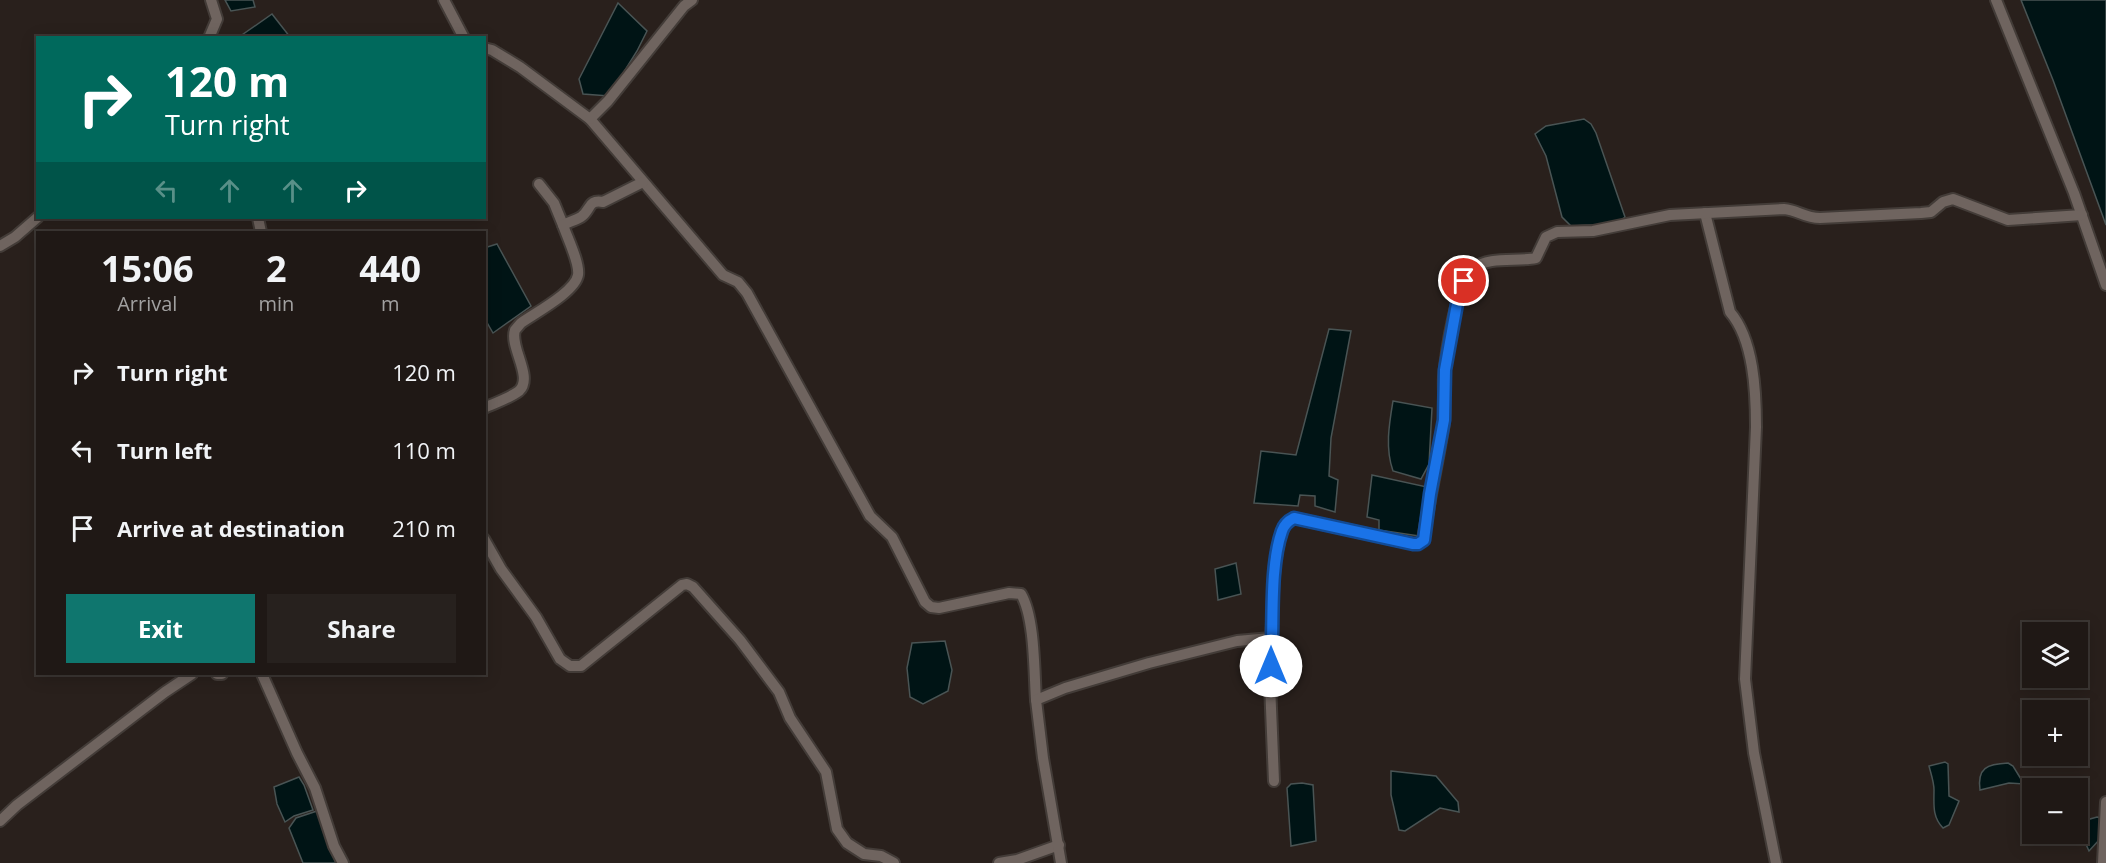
<!DOCTYPE html>
<html lang="en">
<head>
<meta charset="utf-8">
<style>
	body { margin:0; font-family:"Open Sans",sans-serif; background:#27211e; color:#f1f3f6; height:100vh; display:flex; flex-direction:column; font-size:22px; white-space:nowrap }
	* { box-sizing:border-box; margin:0 }
	p { font-size:20px; color:#a1a0a0 }
	.icon { flex:none; width:33px; height:33px; fill:none; stroke:currentColor; stroke-width:2; stroke-linecap:round; stroke-linejoin:round }
	.map { position:relative; flex:1; overflow:hidden }
	.sheet { position:absolute; left:36px; top:231px; width:450px; height:444px; display:flex; flex-direction:column; background:#1f1815; border-radius:0px; box-shadow:0 3px 15px #0003,0 0 0 2px #3c3734 }
	.sheet>* { flex:none }
	.hud { position:absolute; left:36px; top:36px; width:450px; height:183px; border-radius:0px; box-shadow:0 3px 15px #0003,0 0 0 2px #3c3734; background:#00695c; color:#fff; overflow:hidden }
	.tools { position:absolute; left:2022px; top:622px; display:grid; gap:12px }
	.tools a { display:grid; place-items:center; width:66px; height:66px; border-radius:0px; background:#1f1815; box-shadow:0 3px 15px #0003,0 0 0 2px #3c3734; font-size:30px }
	.pin { position:absolute; display:grid; place-items:center; width:51px; height:51px; color:#fff; margin:-26px; border:3px solid #fff; border-radius:50%; box-shadow:0 2px 6px #0007 }
	.me { position:absolute; width:66px; margin:-33px; rotate:0deg; stroke-linejoin:round; filter:drop-shadow(0 0 4px #0008) }
	.turn { display:flex; align-items:center; gap:21px; height:126px; padding:0 30px; font-size:27px }
	.turn .icon { width:78px; height:78px; stroke-width:2.5 }
	.turn b { display:block; font-size:42px; line-height:51px }
	.lanes { display:flex; align-items:center; height:57px; padding:0 30px; background:#0003; justify-content:center; gap:30px; direction:ltr }
	.lanes .off { opacity:.35 }
	.eta { display:flex; justify-content:space-evenly; align-items:center; height:102px; text-align:center }
	.eta b { font-size:36px; font-weight:700; line-height:42px }
	.action { display:flex; gap:12px; margin-top:auto; padding:12px 30px }
	.action a { flex:1; height:69px; border-radius:0px; background:#0f766e; color:#fff; font-size:24px; font-weight:700; line-height:69px; text-align:center }
	.action a+a { background:#27211e; color:#f1f3f6 }
	ul { padding:0; list-style:none }
	li { display:flex; align-items:center; gap:18px; height:78px; padding:0 30px }
	li div { flex:1 }
	li b { display:block; font-size:22px }
	li em { font-style:normal }
	.map>svg:first-child { display:block }
</style>
</head>
<body>
<div class="map">
<svg width="2106" height="863" viewBox="0 0 2106 863">
	<rect width="100%" height="100%" fill="#29201c"/>
	<!-- water -->
	<g fill="#001415" stroke="#495454" stroke-width="1.5">
		<polygon points="225,0 253,0 255,7 231,11"/>
		<polygon points="2021,0 2106,0 2106,225 2053,80"/>
		<polygon points="618,3 647,31 637,51 609,96 583,94 579,79"/>
		<polygon points="272,14 290,37 239,37"/>
		<polygon points="1584,119 1591,124 1596,133 1625,217 1616,224 1571,226 1562,217 1546,156 1535,134 1546,126"/>
		<polygon points="497,244 531,306 493,333 485,319 484,248"/>
		<polygon points="1329,329 1351,331 1331,438 1329,476 1338,480 1335,512 1315,506 1315,496 1300,495 1298,506 1254,503 1261,451 1296,455"/>
		<path d="M1393 401 1432 408 1429 464 1421 479 1393 471C1385 448 1389 425 1393 401Z"/>
		<polygon points="1372,475 1427,487 1421,530 1419,536 1379,530 1379,520 1367,517"/>
		<polygon points="1236,563 1241,594 1218,600 1215,569"/>
		<polygon points="945,641 952,670 948,691 923,704 910,697 907,668 912,643"/>
		<path d="M1945 762 1948 764 1949 796 1959 801 1949 825 1943 828C1932 817 1934 804 1934 790 1934 782 1931 774 1929 766Z"/>
		<path d="M2008 763 2013 766 2024 784 2009 783 1980 790C1977 768 1987 764 2008 763Z"/>
		<polygon points="1391,771 1436,776 1458,802 1459,812 1440,808 1405,831 1399,830 1391,795"/>
		<polygon points="299,777 304,785 313,810 294,816 285,822 277,804 274,787"/>
		<polygon points="1302,783 1313,785 1316,841 1291,846 1287,788 1291,784"/>
		<polygon points="317,811 336,863 303,863 289,828 296,818"/>
		<polygon points="2097,817 2101,818 2100,839 2089,851 2085,842 2084,823 2090,819"/>
	</g>
	<g fill="none" stroke-linecap="round" stroke-linejoin="round">
		<!-- minor casing -->
		<g stroke="#433c38" stroke-width="14">
			<g id="minor">
				<polyline points="444,0 464,38"/>
				<polyline points="1996,0 2074,193 2106,285"/>
				<polyline points="209,38 217,19 211,0"/>
				<path d="M484 48 492 50 520 67 590 119 723 275 738 282 747 293 870 516 892 537 925 602 931 607 939 608 1009 593 1021 594C1035 618 1034 671 1036 700"/>
				<polyline points="590,119 608,101 684,6 692,0"/>
				<polyline points="539,184 554,203 563,225"/>
				<path d="M1705 213 1730 312C1754 340 1756 392 1756 427L1745 679 1754 753 1776 863"/>
				<polyline points="258,218 261,232"/>
				<polyline points="0,246 15,237 38,217"/>
				<path d="M484 408C495 403 510 398 519 391 534 377 509 347 515 330 516 329 520 324 521 323 535 313 575 292 578 275 580 263 567 237 563 225 569 222 576 220 581 217 591 210 588 199 603 202L643 182"/>
				<polyline points="484,539 501,569 536,617 560,659 570,666 581,666 682,585 687,584 693,587 740,640 779,692 790,718 826,772 837,829 847,843 864,854 881,856 894,863"/>
				<path d="M1271 638C1274 604 1271 563 1282 531 1284 525 1288 521 1294 518L1413 544H1418L1423 540C1429 501 1438 462 1444 423 1446 407 1443 392 1444 377 1446 354 1456 283 1474 268 1489 256 1517 262 1536 258L1546 237 1557 232 1593 231 1670 215 1784 209C1798 210 1804 218 1820 218L1921 213 1931 212 1943 202 1953 199 2008 220 2082 215"/>
				<polyline points="217,674 222,674"/>
				<polyline points="262,674 297,753 315,788 334,846 343,863"/>
				<polyline points="0,821 17,805 165,692 192,674"/>
				<polyline points="999,863 1017,860 1059,845"/>
				<polyline points="1061,863 1043,758 1036,700 1065,688 1149,663 1237,641 1271,638 1273,648 1270,684 1274,781"/>
				<polyline points="2103,863 2106,802"/>
			</g>
		</g>
		<!-- minor -->
		<use href="#minor" stroke="#6f645f" stroke-width="10"/>
	</g>
	<g fill="none" stroke-linecap="round" stroke-linejoin="round">
		<!-- route casing -->
		<g stroke="#114b97" stroke-width="15">
			<path id="route" d="M1271 666C1274 627 1269 568 1282 531 1284 525 1288 521 1294 518L1413 544H1418L1424 540 1430 494 1444 420 1445 370 1459 293 1464 281"/>
		</g>
		<!-- route -->
		<use href="#route" stroke="#1a73e8" stroke-width="10"/>
	</g>
</svg>
<div class="tools">
<a><svg class="icon" aria-label="layers" viewBox="0 0 24 24"><path d="M12 4l9 5-9 5-9-5zM3 14l9 5 9-5"/></svg></a>
<a>+</a>
<a>−</a>
</div>
<div class="pin" style="left:1464px;top:281px;background:#d93025"><svg class="icon" aria-label="arrive" viewBox="0 0 24 24"><path d="M6 21V4h12l-3 4 3 4H6"/></svg></div>
<svg class="me" style="left:1271px;top:666px" viewBox="-20 -20 40 40"><circle r="19" fill="#fff"/><path d="M0-13L10 11 0 6-10 11z" fill="#1a73e8"/></svg>
<div class="hud">
<div class="turn"><svg class="icon" aria-label="right" viewBox="0 0 24 24"><path d="M7 20v-9h11M14 6l5 5-5 5"/></svg><div><b>120 m</b>Turn right</div></div>
<div class="lanes"><svg class="icon off" aria-label="left" viewBox="0 0 24 24"><path d="M17 20v-9H6M10 6l-5 5 5 5"/></svg><svg class="icon off" aria-label="ahead" viewBox="0 0 24 24"><path d="M12 20V5M6 11l6-6 6 6"/></svg><svg class="icon off" aria-label="ahead" viewBox="0 0 24 24"><path d="M12 20V5M6 11l6-6 6 6"/></svg><svg class="icon" aria-label="right" viewBox="0 0 24 24"><path d="M7 20v-9h11M14 6l5 5-5 5"/></svg></div>
</div>
<section class="sheet">
<div class="eta">
<div><b>15:06</b><p>Arrival</p></div>
<div><b>2</b><p>min</p></div>
<div><b>440</b><p>m</p></div>
</div>
<ul>
<li><svg class="icon" aria-label="right" viewBox="0 0 24 24"><path d="M7 20v-9h11M14 6l5 5-5 5"/></svg><div><b>Turn right</b></div><em>120 m</em></li>
<li><svg class="icon" aria-label="left" viewBox="0 0 24 24"><path d="M17 20v-9H6M10 6l-5 5 5 5"/></svg><div><b>Turn left</b></div><em>110 m</em></li>
<li><svg class="icon" aria-label="arrive" viewBox="0 0 24 24"><path d="M6 21V4h12l-3 4 3 4H6"/></svg><div><b>Arrive at destination</b></div><em>210 m</em></li>
</ul>
<div class="action"><a>Exit</a><a>Share</a></div>
</section>
</div>
</body>
</html>
